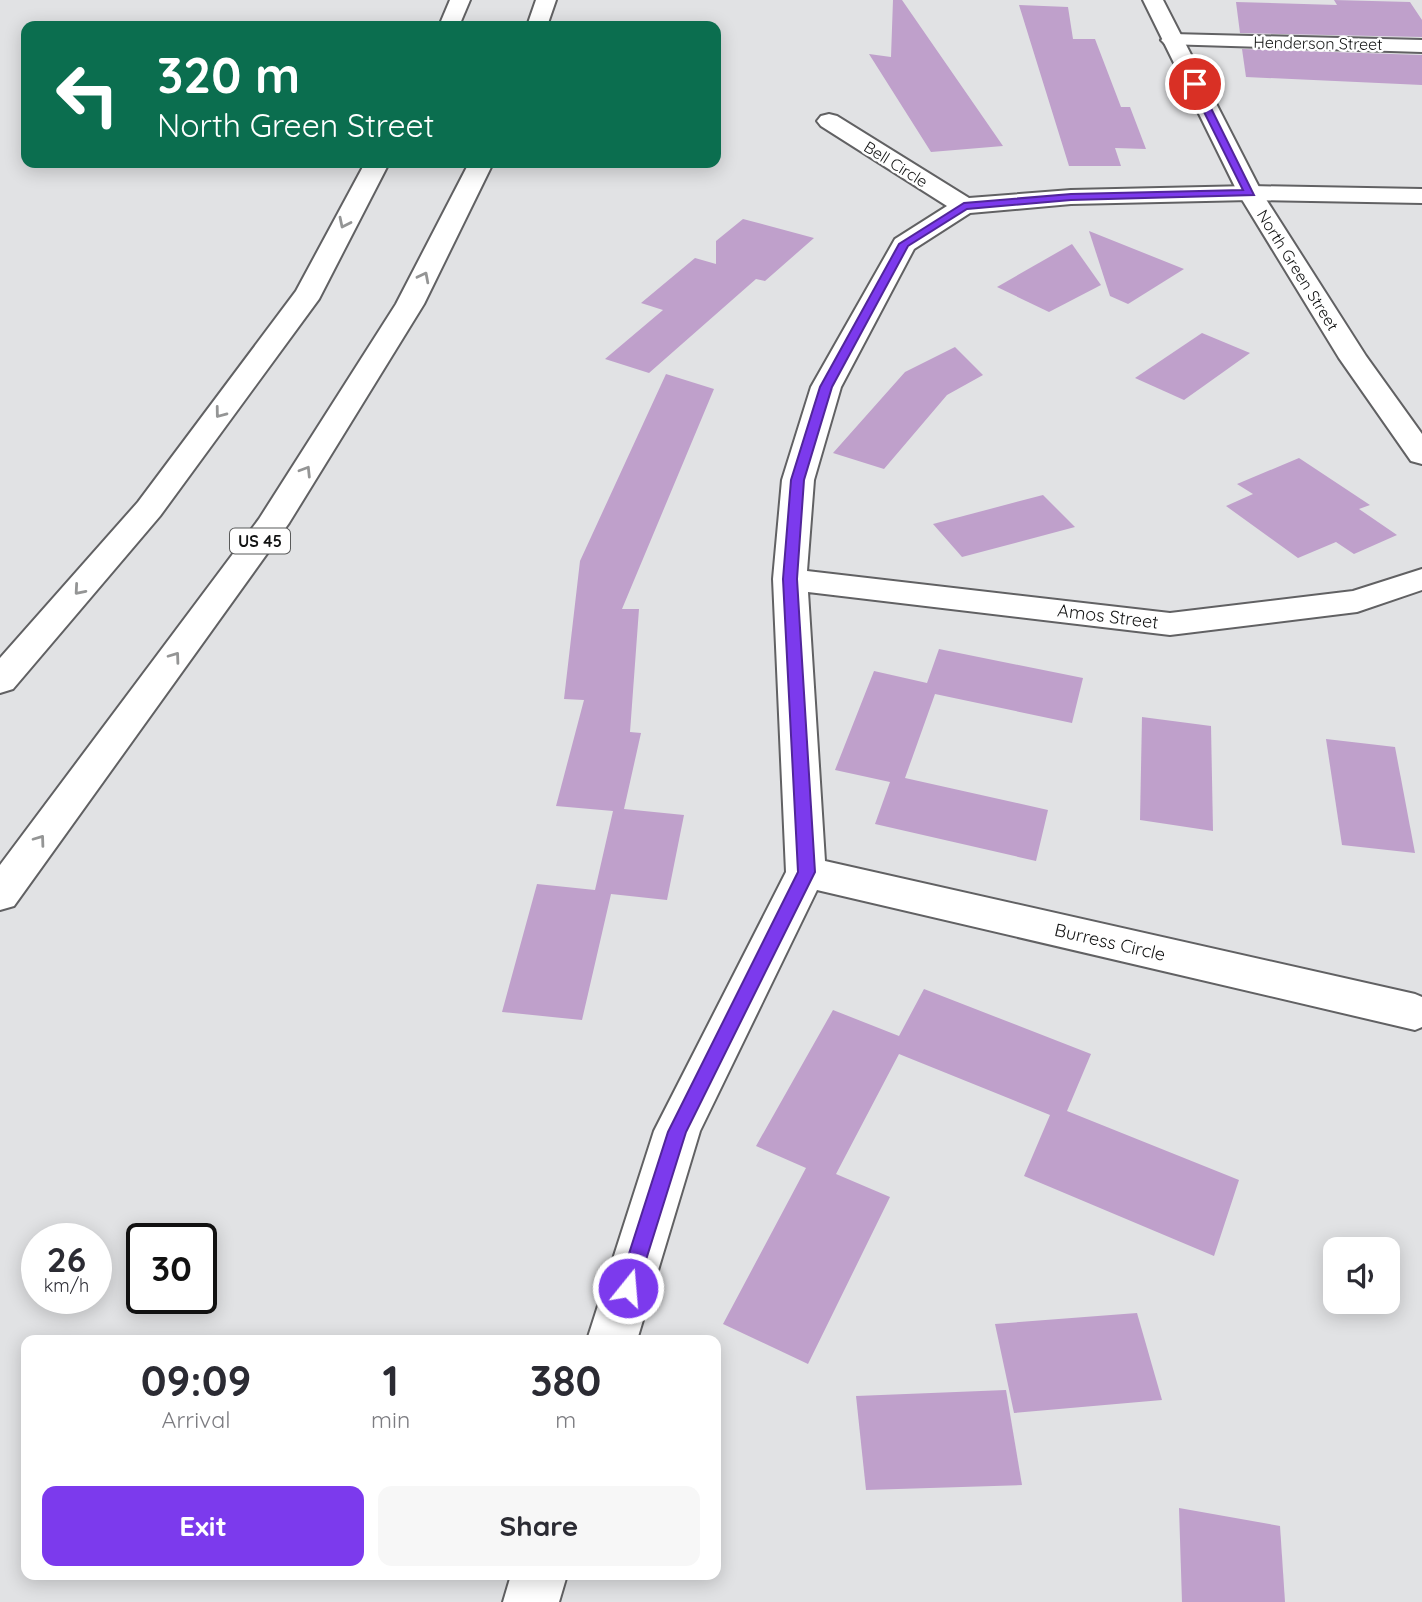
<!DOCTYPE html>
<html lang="en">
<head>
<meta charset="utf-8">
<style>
	body { margin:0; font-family:Quicksand,sans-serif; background:#f7f7f7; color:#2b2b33; height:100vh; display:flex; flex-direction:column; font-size:26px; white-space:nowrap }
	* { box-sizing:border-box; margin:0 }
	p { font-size:23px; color:#7c7c81 }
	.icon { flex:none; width:38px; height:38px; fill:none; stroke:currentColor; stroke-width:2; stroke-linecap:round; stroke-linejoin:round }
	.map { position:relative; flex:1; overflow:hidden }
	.side { position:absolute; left:21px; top:1335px; width:700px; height:245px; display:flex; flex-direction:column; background:#fff; border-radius:14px; box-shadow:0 4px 18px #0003 }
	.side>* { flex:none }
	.top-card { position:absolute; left:21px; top:21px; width:700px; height:147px; border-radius:14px; box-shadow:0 4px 18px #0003; background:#0b6e4f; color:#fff; overflow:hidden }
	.controls { position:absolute; left:1323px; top:1237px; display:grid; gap:14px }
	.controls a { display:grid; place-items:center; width:77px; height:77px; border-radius:14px; background:#fff; box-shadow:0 4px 18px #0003; font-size:35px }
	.speed { position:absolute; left:21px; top:1223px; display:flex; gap:14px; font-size:35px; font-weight:700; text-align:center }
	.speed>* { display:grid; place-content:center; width:91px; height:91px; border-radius:50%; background:#fff; box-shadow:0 4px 18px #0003; line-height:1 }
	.speed small { font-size:18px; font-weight:400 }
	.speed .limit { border:4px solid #111; border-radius:10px; background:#fff; color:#111 }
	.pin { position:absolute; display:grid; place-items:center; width:60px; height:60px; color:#fff; margin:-30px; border:4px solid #fff; border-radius:50%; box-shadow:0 2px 7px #0007 }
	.me { position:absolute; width:77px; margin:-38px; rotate:17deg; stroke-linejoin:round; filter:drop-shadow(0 0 5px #0008) }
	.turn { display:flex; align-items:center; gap:24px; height:147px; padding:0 21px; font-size:32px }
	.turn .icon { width:91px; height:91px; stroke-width:2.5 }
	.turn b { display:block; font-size:49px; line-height:60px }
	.eta { display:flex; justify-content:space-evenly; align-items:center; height:119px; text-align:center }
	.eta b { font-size:42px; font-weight:700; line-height:49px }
	.action { display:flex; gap:14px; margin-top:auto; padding:14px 21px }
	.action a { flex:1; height:80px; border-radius:14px; background:#7c3aed; color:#fff; font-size:28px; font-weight:700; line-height:80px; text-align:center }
	.action a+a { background:#f7f7f7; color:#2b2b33 }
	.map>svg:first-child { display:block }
</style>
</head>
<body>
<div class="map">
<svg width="1422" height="1602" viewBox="0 0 1422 1602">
	<rect width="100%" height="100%" fill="#e1e2e4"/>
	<!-- building -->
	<g fill="#bfa0cb">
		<polygon points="893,0 902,0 1003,146 931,152 869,54 891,57"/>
		<polygon points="1334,0 1410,2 1422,20 1422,37 1240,33 1236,2 1337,5"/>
		<polygon points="1019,5 1068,7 1073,39 1095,39 1121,107 1130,107 1146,149 1115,148 1121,166 1069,166"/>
		<polygon points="1242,49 1422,55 1422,85 1246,77"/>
		<polygon points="743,219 814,238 765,281 756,279 649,373 605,359 663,310 641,303 695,258 716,264 716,241"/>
		<polygon points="1089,231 1184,269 1128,304 1110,296"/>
		<polygon points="1072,244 1101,285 1049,312 997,287"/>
		<polygon points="1202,333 1250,353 1184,400 1135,378"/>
		<polygon points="955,347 983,375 947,395 884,469 833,453 905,372"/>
		<polygon points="666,374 714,389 622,609 639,609 630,732 641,733 624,809 684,815 667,900 611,894 582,1020 502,1012 537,884 595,890 613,811 556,806 584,700 564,699 580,561"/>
		<polygon points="1299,458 1370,505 1359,509 1397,535 1354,554 1336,542 1298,558 1226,506 1253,494 1237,484"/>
		<polygon points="1043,495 1075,527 962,557 933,524"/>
		<polygon points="939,649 1083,678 1072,723 935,694 905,778 1048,810 1036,861 875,824 890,782 835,770 874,671 927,683"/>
		<polygon points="1142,717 1211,726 1213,831 1140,820"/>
		<polygon points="1326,739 1395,747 1415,853 1342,845"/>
		<polygon points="924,989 1091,1054 1067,1111 1239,1180 1214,1256 1024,1176 1050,1115 899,1054 836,1174 890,1197 808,1364 723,1324 806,1168 756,1146 833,1010 899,1036"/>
		<polygon points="1137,1313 1162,1400 1014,1413 995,1324"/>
		<polygon points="1006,1390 1022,1485 866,1490 856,1396"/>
		<polygon points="1179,1508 1280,1526 1285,1602 1182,1602"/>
	</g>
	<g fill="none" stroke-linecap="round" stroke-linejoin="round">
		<!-- minor casing -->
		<g stroke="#616163" stroke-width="4">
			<g id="minor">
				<polygon points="1172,34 1422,40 1422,52 1165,44 1161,40"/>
				<polygon points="829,114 837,116 969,198 1071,190 1250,186 1422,189 1422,203 1250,200 1071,204 970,213 914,249 841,387 814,480 807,571 1170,613 1353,591 1422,569 1422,590 1357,612 1170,635 808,592 825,861 1415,994 1422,997 1422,1027 1415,1030 817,890 700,1131 637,1340 587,1340 654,1131 786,872 773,579 782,480 811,387 895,239 947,206 821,126 817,121 821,116"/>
				<polygon points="511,1575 567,1575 559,1602 503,1602"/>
			</g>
		</g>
		<!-- tertiary casing -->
		<g stroke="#616163" stroke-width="4">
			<polygon id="tertiary" points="1143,0 1163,0 1262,193 1366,356 1422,434 1422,464 1411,461 1339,358 1238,193"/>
		</g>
		<!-- motorway casing -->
		<g stroke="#616163" stroke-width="4">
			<g id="motorway">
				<polygon points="450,0 470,0 459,26 439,26"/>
				<polygon points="536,0 556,0 547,26 527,26"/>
				<polygon points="365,163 389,163 319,299 160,516 13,689 0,693 0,658 138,502 296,291"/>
				<polygon points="469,163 493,163 424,304 289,523 14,906 0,910 0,865 259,519 396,304"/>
			</g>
		</g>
		<!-- minor -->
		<use href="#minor" fill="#fff" fill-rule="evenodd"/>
		<!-- tertiary -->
		<use href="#tertiary" fill="#fff" fill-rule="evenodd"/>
		<!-- motorway -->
		<use href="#motorway" fill="#fff" fill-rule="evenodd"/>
	</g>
	<!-- one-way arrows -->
	<defs><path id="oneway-chevron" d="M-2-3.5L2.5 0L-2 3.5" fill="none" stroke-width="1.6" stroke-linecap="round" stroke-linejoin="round" transform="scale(1.75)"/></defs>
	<g stroke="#949595">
		<use href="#oneway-chevron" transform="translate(344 223) rotate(116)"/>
		<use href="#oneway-chevron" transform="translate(424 277) rotate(-63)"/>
		<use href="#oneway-chevron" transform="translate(220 413) rotate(127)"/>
		<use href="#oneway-chevron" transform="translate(306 471) rotate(-58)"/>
		<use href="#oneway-chevron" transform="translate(79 590) rotate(131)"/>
		<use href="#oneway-chevron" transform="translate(175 657) rotate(-54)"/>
		<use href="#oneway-chevron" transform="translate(40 840) rotate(-54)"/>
	</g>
	<!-- route -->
	<polygon fill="#7c3aed" stroke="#51269a" stroke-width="2" points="1195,81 1199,84 1254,195 1071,200 967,209 908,246 832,387 804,480 797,579 815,872 686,1132 635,1295 628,1298 621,1295 618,1288 668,1132 798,872 783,579 791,480 820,387 899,244 964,203 1071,194 1243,190 1190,84"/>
	<g text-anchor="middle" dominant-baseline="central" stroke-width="5" stroke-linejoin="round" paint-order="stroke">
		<!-- far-street labels -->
		<g font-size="16" fill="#121313" stroke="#fff">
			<text transform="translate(1318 43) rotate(1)">Henderson Street</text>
			<text transform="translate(896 164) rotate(32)">Bell Circle</text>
			<text transform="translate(1298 270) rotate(58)">North Green Street</text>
		</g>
		<!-- shield labels -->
		<rect fill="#fff" stroke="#595a5a" stroke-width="2" x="230" y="528.5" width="60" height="25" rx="5"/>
		<g font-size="16" font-weight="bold" fill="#121313">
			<text x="260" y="541">US 45</text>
		</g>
		<!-- street labels -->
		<g font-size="18" fill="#121313" stroke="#fff">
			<text transform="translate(1108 616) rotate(7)">Amos Street</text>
			<text transform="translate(1110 942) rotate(13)">Burress Circle</text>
		</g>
	</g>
</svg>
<div class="controls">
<a><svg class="icon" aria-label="sound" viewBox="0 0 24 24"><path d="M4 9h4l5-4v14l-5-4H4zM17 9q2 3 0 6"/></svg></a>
</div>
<div class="speed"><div>26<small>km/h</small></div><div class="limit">30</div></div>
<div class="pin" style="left:1195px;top:84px;background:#d93025"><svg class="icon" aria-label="arrive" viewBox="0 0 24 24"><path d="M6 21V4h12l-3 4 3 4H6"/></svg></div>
<svg class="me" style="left:628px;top:1288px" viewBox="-20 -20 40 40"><circle r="17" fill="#7c3aed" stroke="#fff" stroke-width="3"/><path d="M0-11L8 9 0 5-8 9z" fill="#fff"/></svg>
<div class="top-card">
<div class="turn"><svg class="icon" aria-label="left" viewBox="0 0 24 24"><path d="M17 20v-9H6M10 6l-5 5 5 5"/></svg><div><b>320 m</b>North Green Street</div></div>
</div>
<section class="side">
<div class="eta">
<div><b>09:09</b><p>Arrival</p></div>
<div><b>1</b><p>min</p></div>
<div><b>380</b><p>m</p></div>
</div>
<div class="action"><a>Exit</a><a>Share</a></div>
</section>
</div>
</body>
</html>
